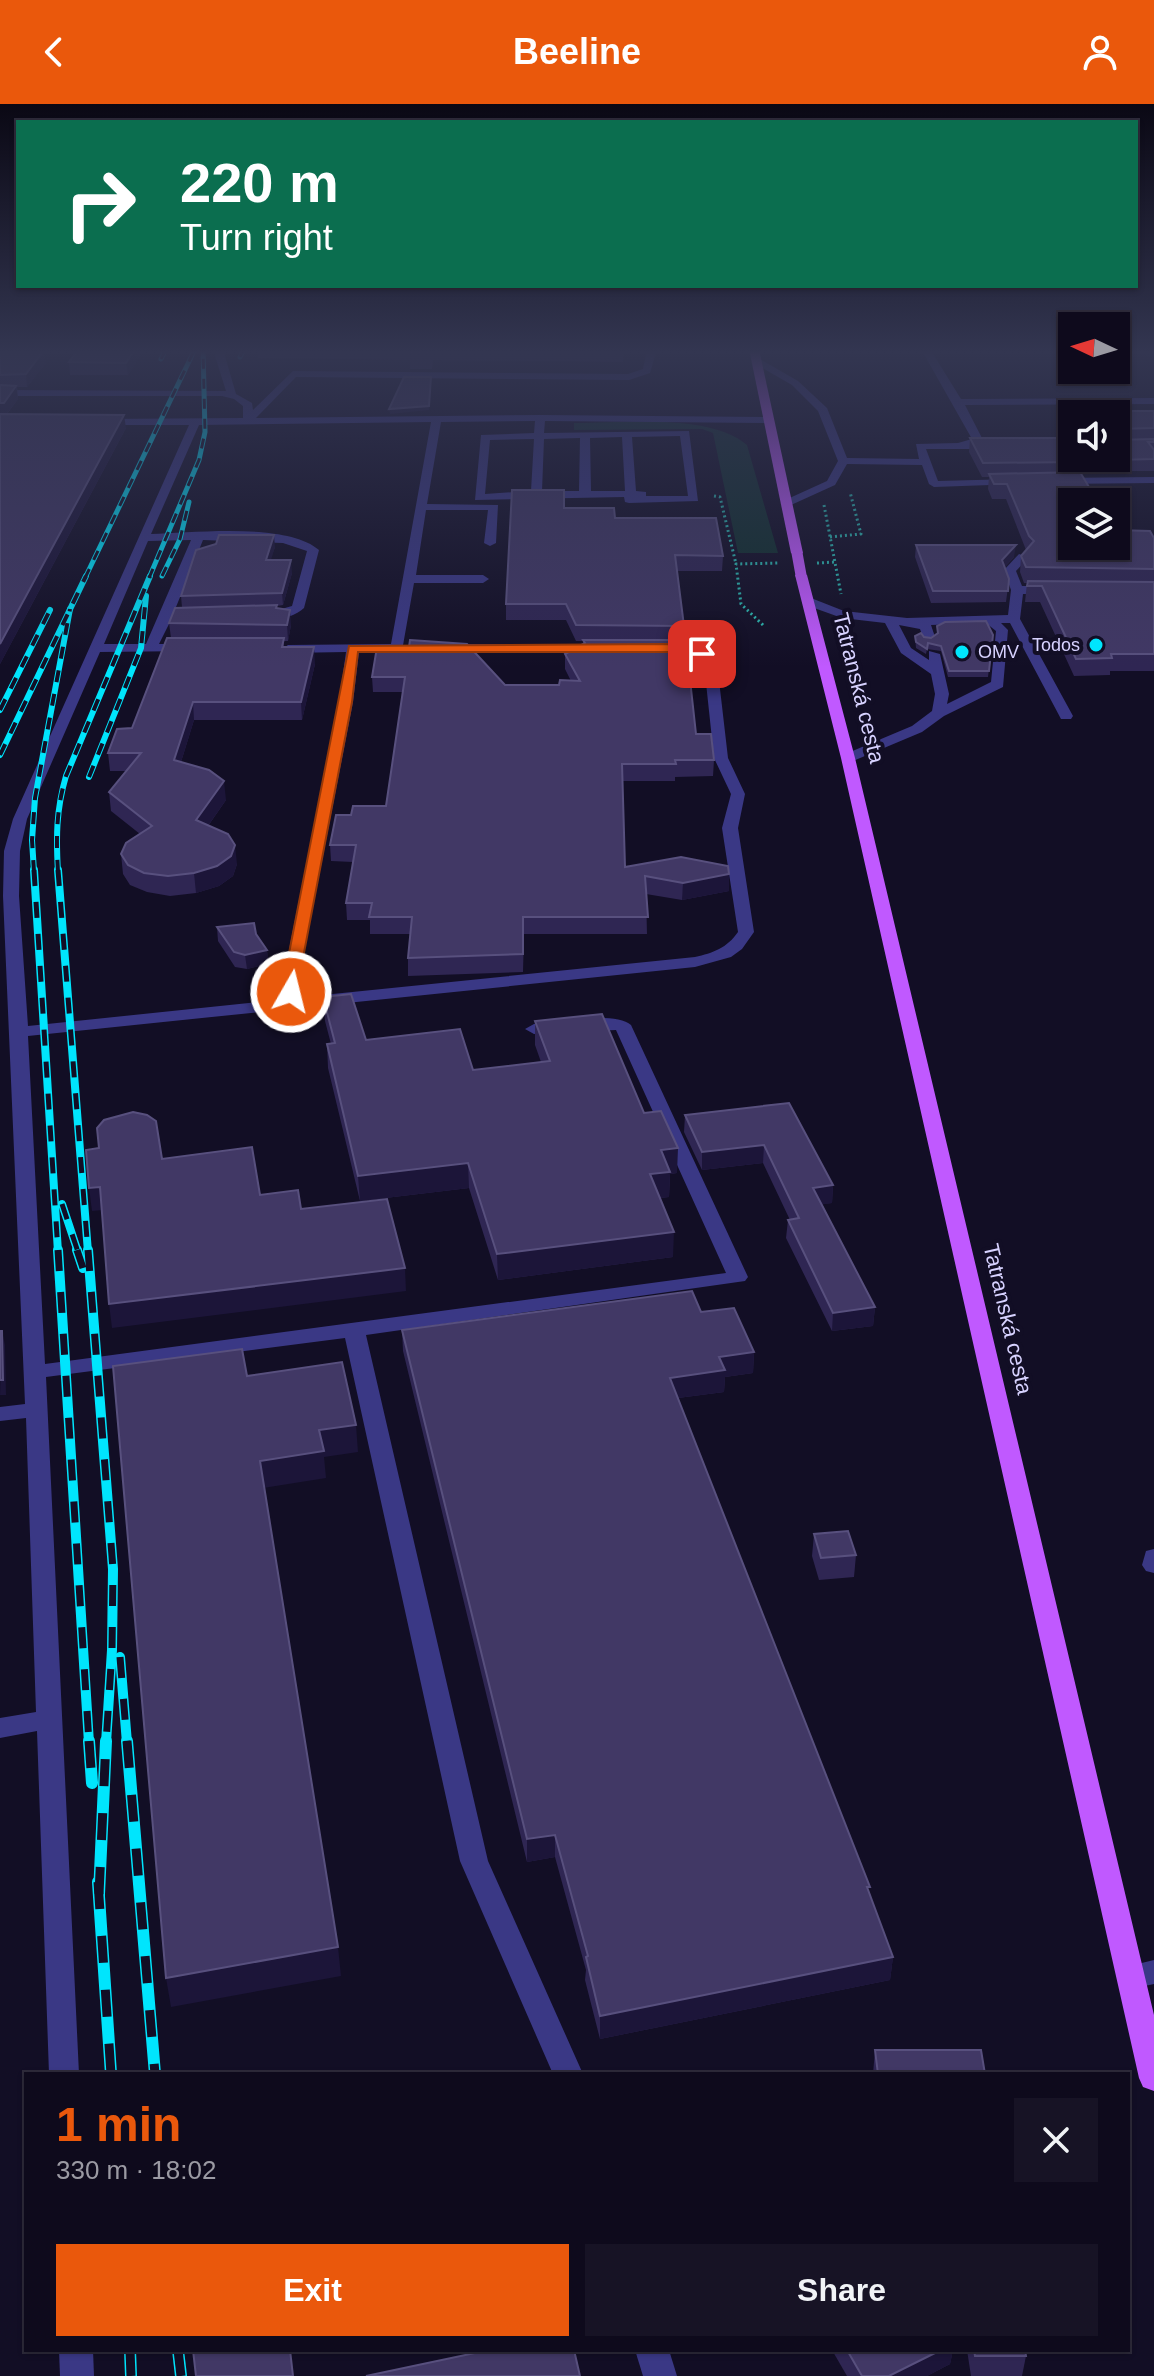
<!DOCTYPE html>
<html lang="en">
<head>
<meta charset="utf-8">
<style>
	body { margin:0; font-family:Arial,sans-serif; background:#171325; color:#f1f3f6; height:100vh; display:flex; flex-direction:column; font-size:30px; white-space:nowrap }
	* { box-sizing:border-box; margin:0 }
	p { font-size:26px; color:#9b9aa3 }
	.icon { flex:none; width:44px; height:44px; fill:none; stroke:currentColor; stroke-width:2; stroke-linecap:round; stroke-linejoin:round }
	.map { position:relative; flex:1; overflow:hidden }
	.details { position:absolute; left:24px; top:1968px; width:1106px; height:280px; display:flex; flex-direction:column; background:#0e0a1c; border-radius:0px; box-shadow:0 2px 6px #0004,0 0 0 2px #2e2b3b }
	.details>* { flex:none }
	.banner { position:absolute; left:16px; top:16px; width:1122px; height:168px; border-radius:0px; box-shadow:0 2px 6px #0004,0 0 0 2px #2e2b3b; background:#0b6e4f; color:#fff; overflow:hidden }
	.needle { width:52px; rotate:274deg }
	.fabs { position:absolute; left:1058px; top:208px; display:grid; gap:16px }
	.fabs a { display:grid; place-items:center; width:72px; height:72px; border-radius:0px; background:#0e0a1c; box-shadow:0 2px 6px #0004,0 0 0 2px #2e2b3b; font-size:40px }
	.pin { position:absolute; display:grid; place-items:center; width:68px; height:68px; color:#fff; margin:-34px; border-radius:16px; box-shadow:0 4px 12px #0006 }
	.me { position:absolute; width:88px; margin:-44px; rotate:8deg; stroke-linejoin:round; filter:drop-shadow(0 0 6px #0008) }
	.turn { display:flex; align-items:center; gap:28px; height:168px; padding:0 32px; font-size:36px }
	.turn .icon { width:104px; height:104px; stroke-width:2.5 }
	.turn b { display:block; font-size:56px; line-height:68px }
	.round { display:grid; place-items:center; flex:none; width:84px; height:84px; border-radius:0px; background:#171325 }
	.head { display:flex; align-items:center; justify-content:space-between; height:136px; padding:0 32px }
	h1 { font-size:48px; font-weight:700; line-height:60px; color:#ea580c }
	.cta { display:flex; gap:16px; margin-top:auto; padding:16px 32px }
	.cta a { flex:1; height:92px; border-radius:0px; background:#ea580c; color:#fff; font-size:32px; font-weight:700; line-height:92px; text-align:center }
	.cta a+a { background:#171325; color:#f1f3f6 }
	header { display:flex; justify-content:space-between; align-items:center; height:104px; padding:0 32px; background:#ea580c; color:#fff; font-size:36px; font-weight:700 }
	.map>svg:first-child { display:block }
</style>
</head>
<body>
<header><svg class="icon" aria-label="back" viewBox="0 0 24 24"><path d="M15 5l-7 7 7 7"/></svg>Beeline<svg class="icon" aria-label="person" viewBox="0 0 24 24"><circle cx="12" cy="8" r="4"/><path d="M4 21q1-7 8-7t8 7"/></svg></header>
<div class="map">
<svg width="1154" height="2272" viewBox="0 0 1154 2272">
	<rect width="100%" height="100%" fill="#120e25"/>
	<!-- green -->
	<path fill="#112f2e" d="M574 319C622 319 710 309 747 341L778 449H738L713 329 702 325 574 326Z"/>
	<g fill="none" stroke-linecap="round" stroke-linejoin="round">
		<!-- stream -->
		<polyline stroke="#0a2147" stroke-width="5" points="1131,245 1154,251"/>
		<!-- path -->
		<g stroke="#2bb9b0" stroke-width="3" stroke-dasharray="2 3" stroke-linecap="butt">
			<polyline points="714,392 720,393 736,460"/>
			<polyline points="824,401 841,490"/>
			<polyline points="830,433 861,430 850,388"/>
			<polyline points="817,459 836,458"/>
			<polyline points="763,521 741,500 736,460 779,459"/>
		</g>
		<!-- minor -->
		<g fill="#3a3885" fill-rule="evenodd">
			<path d="M217 245H227L225 252 236 290 252 299 253 306 293 267 628 270 643 265 647 245H657L650 269 629 276 296 273 256 314 540 311 769 313 774 316 769 319 545 317 544 329 689 327 698 397 629 399 625 398 624 393 475 396 481 331 534 329 535 317 441 318 427 400 498 401 496 439 490 442 484 439 488 406H426L416 471H483L489 475 483 479H414L402 547 359 548 353 598 298 880 303 893 695 853C713 849 727 844 738 828L722 724 731 690 714 654 704 560 698 553 656 547 655 544 661 540 707 547 717 559 728 654 745 690 738 724 754 828 742 845 731 853 695 863 28 932 45 1260 726 1169 616 926 534 930 525 925 534 920C555 918 616 907 631 921L748 1173 745 1177 366 1231 488 1757 583 1970H553L460 1757 345 1234 46 1273 79 1970H49L37 1627 0 1634V1614L36 1608 26 1314 0 1317V1303L25 1300 3 792 4 747 13 715 189 321H99L94 318 99 315 243 314V302L234 295 222 292H0V286L226 287 215 252ZM431 318 391 540 288 541 282 545 288 549 346 548 339 598 282 880 287 895 28 922 19 792 20 747 27 715 100 548 193 547 194 544 188 540H159L171 516H200L206 512 200 508H174L203 436 283 439 307 447 292 502 257 512C269 520 293 514 304 504L319 446C287 418 193 429 151 430L199 321ZM680 332 688 392H646V388L636 387 632 333ZM622 333 625 387H591L590 334ZM580 334 579 387H542L544 335ZM534 335 531 387 485 390 490 336ZM191 436 146 540H104L148 437Z"/>
			<polygon points="921,245 930,245 961,295 1154,294 1154,300 965,301 983,336 980,339 1001,342 996,345 926,345 938,377 1014,375 1019,378 1018,380 934,383 929,380 922,361 847,360 835,381 791,401 783,401 783,397 827,377 838,357 818,307 792,281 754,259 754,255 760,255 798,277 827,304 847,354 919,355 916,340 958,339 972,335"/>
			<polygon points="1036,339 1072,339 1072,345 1032,344 1032,340"/>
			<polygon points="1154,373 1154,379 1058,380 1053,377 1058,374"/>
			<path d="M1019 450 1029 453 1016 467 1022 482H1052L1058 486 1052 490H1023L1020 515 1073 612 1071 615H1061L1010 519H1001L1008 526 1003 583 944 612 922 628 853 657H843V651L912 622 932 607 935 590 931 570 901 549 885 519 842 514 803 500V494H811L844 507 907 514 1008 511 1011 486 1004 466ZM986 519 996 527 991 578 947 600 949 590 940 550 929 547V556L911 544 899 521 920 525 924 536 929 537 935 533 931 521Z"/>
			<polygon points="445,540 601,540 607,544 601,548 440,547 439,544"/>
			<polygon points="1154,1445 1154,1469 1146,1467 1142,1461 1146,1447"/>
			<polygon points="1154,1856 1154,1880 1131,1885 1121,1882 1117,1873 1121,1864"/>
			<polygon points="59,2246 93,2246 94,2272 60,2272"/>
			<polygon points="635,2246 669,2246 677,2272 643,2272"/>
		</g>
		<!-- major -->
		<g fill="#c059ff" fill-rule="evenodd">
			<polygon points="749,245 759,245 803,449 797,453 791,449"/>
			<polygon points="801,467 807,471 855,654 1154,1911 1154,1987 1143,1983 1139,1974 841,654 795,471"/>
		</g>
		<!-- rail-far4 casing -->
		<g stroke="#00e5fd" stroke-width="5">
			<g id="rail-far4">
				<polyline points="240,253 244,245"/>
				<polyline points="161,255 166,245"/>
				<polyline points="162,472 180,435 189,398"/>
				<polyline points="85,474 195,245"/>
				<polyline points="149,474 199,356 205,328 203,245"/>
			</g>
		</g>
		<!-- rail-far3 casing -->
		<g stroke="#00e5fd" stroke-width="6">
			<g id="rail-far3">
				<polyline points="0,606 50,506"/>
				<polyline points="0,651 86,472"/>
				<polyline points="89,673 141,544 146,492"/>
				<polyline points="34,768 32,736 35,694 70,505"/>
				<path d="M58 768C56 734 56 706 66 672L150 472"/>
			</g>
		</g>
		<!-- rail-far2 casing -->
		<g stroke="#00e5fd" stroke-width="8">
			<g id="rail-far2">
				<polyline points="34,766 58,1148"/>
				<polyline points="58,766 88,1148"/>
				<polyline points="62,1100 78,1148"/>
			</g>
		</g>
		<!-- rail-far1 casing -->
		<g stroke="#00e5fd" stroke-width="10">
			<g id="rail-far1">
				<polyline points="58,1146 89,1639"/>
				<polyline points="77,1146 83,1164"/>
				<polyline points="88,1146 113,1465 112,1546 106,1639"/>
				<polyline points="120,1553 127,1639"/>
			</g>
		</g>
		<!-- rail casing -->
		<g stroke="#00e5fd" stroke-width="12">
			<g id="rail">
				<polyline points="89,1637 92,1679"/>
				<polyline points="127,1637 155,1970"/>
				<polyline points="98,1778 111,1970"/>
				<polyline points="99,1790 106,1637"/>
				<polyline points="130,2246 131,2272"/>
				<polyline points="178,2246 181,2272"/>
			</g>
		</g>
		<!-- rail-far4 -->
		<use href="#rail-far4" stroke="#120e25" stroke-width="3" stroke-dasharray="10" stroke-linecap="butt"/>
		<!-- rail-far3 -->
		<use href="#rail-far3" stroke="#120e25" stroke-width="4" stroke-dasharray="12" stroke-linecap="butt"/>
		<!-- rail-far2 -->
		<use href="#rail-far2" stroke="#120e25" stroke-width="5" stroke-dasharray="16" stroke-linecap="butt"/>
		<!-- rail-far1 -->
		<use href="#rail-far1" stroke="#120e25" stroke-width="7" stroke-dasharray="21" stroke-linecap="butt"/>
		<!-- rail -->
		<use href="#rail" stroke="#120e25" stroke-width="9" stroke-dasharray="27" stroke-linecap="butt"/>
		<!-- major-bridge -->
		<polyline stroke="#c059ff" stroke-width="11" points="797,449 801,471"/>
	</g>
	<!-- wall -->
	<g fill="#2f2653">
		<polygon points="78,245 144,245 128,271 70,271 69,258"/>
		<polygon points="258,245 624,245 623,258 433,256 432,265 410,265 410,256 258,254"/>
		<polygon points="0,246 46,259 27,283 17,283 18,295 7,310 126,324 0,560"/>
		<polygon points="1081,307 1154,307 1154,367 1115,367 1105,354 1116,354 1116,310 1081,310"/>
		<polygon points="970,334 1073,358 1072,369 1072,442 1154,434 1154,567 1110,567 1110,571 1074,572 1040,498 1025,498 1027,479 1024,479 1020,468 1021,452 1026,446 1006,395 992,395 988,385 989,373 982,373 969,348"/>
		<polygon points="564,404 615,414 723,452 722,467 677,467 684,522 683,538 696,630 714,656 713,672 675,673 675,677 622,677 625,763 729,770 729,787 682,796 646,790 647,830 524,830 523,868 408,872 408,854 410,830 370,830 370,816 347,816 346,799 353,758 331,757 330,741 351,711 386,702 403,588 373,588 372,573 377,543 505,581 559,581 571,577 565,565 565,550 583,540 583,537 576,537 566,516 506,516 506,500"/>
		<polygon points="916,441 1014,453 1005,463 1009,475 1006,498 931,499 915,453"/>
		<polygon points="275,443 270,456 292,469 283,501 277,502 277,504 291,521 288,537 284,537 284,543 315,560 302,616 194,616 181,658 226,696 208,722 237,760 233,772 219,782 196,789 170,792 147,788 130,781 123,770 121,750 140,730 111,707 109,688 126,667 110,667 108,649 132,624 171,534 169,519 182,503 181,492"/>
		<polygon points="937,522 993,531 988,573 948,573 941,547 927,545 926,550 916,544 915,532 931,534 937,530"/>
		<polygon points="217,823 256,830 267,846 268,860 247,865 235,863 218,837"/>
		<polygon points="323,893 366,936 473,966 541,958 535,941 535,917 644,1009 677,1069 670,1070 669,1093 660,1094 673,1153 498,1176 469,1084 360,1097 328,964 327,940 331,940 325,917"/>
		<polygon points="789,999 833,1081 832,1099 822,1100 875,1203 873,1222 832,1227 786,1134 788,1116 790,1116 763,1059 702,1066 684,1028 685,1011"/>
		<polygon points="701,1208 754,1248 753,1269 725,1273 724,1288 678,1294 893,1853 890,1876 600,1935 585,1876 586,1866 555,1753 527,1758 403,1247 402,1226"/>
		<polygon points="814,1430 856,1451 854,1473 819,1476 812,1452"/>
		<polygon points="875,1946 985,1970 873,1970"/>
		<polygon points="832,2246 953,2246 950,2260 927,2272 847,2272"/>
		<polygon points="967,2246 1025,2246 1026,2252 1022,2272 971,2272"/>
	</g>
	<!-- shaded-wall -->
	<g fill="#1c1539">
		<polygon points="135,245 144,245 128,271 126,259"/>
		<polygon points="44,246 46,259 27,283 26,270"/>
		<polygon points="431,277 429,306 390,310 389,305"/>
		<polygon points="16,282 18,295 5,312 0,313 0,299"/>
		<polygon points="124,311 126,324 0,560 0,540"/>
		<polygon points="274,431 275,443 267,469 266,456"/>
		<polygon points="1016,441 1014,453 1001,467 1002,456"/>
		<polygon points="291,456 292,469 283,501 282,489"/>
		<polygon points="290,506 291,521 288,537 287,521"/>
		<polygon points="314,543 315,560 302,616 301,598"/>
		<polygon points="193,598 194,616 176,674 174,656"/>
		<polygon points="224,677 226,696 198,736 196,716"/>
		<polygon points="235,741 237,760 233,772 219,782 196,789 194,769"/>
		<polygon points="729,770 729,787 682,796 683,779"/>
		<polygon points="267,846 268,860 247,865 245,851"/>
		<polygon points="764,1041 763,1059 702,1066 702,1048"/>
		<polygon points="678,1044 677,1069 670,1070 669,1093 649,1095 650,1070 661,1046"/>
		<polygon points="468,1059 469,1084 360,1097 358,1072"/>
		<polygon points="833,1081 832,1099 812,1102 813,1084"/>
		<polygon points="100,1083 103,1106 92,1107 89,1084"/>
		<polygon points="674,1128 673,1153 498,1176 497,1150"/>
		<polygon points="405,1164 406,1187 112,1224 109,1200"/>
		<polygon points="875,1203 873,1222 832,1227 833,1209"/>
		<polygon points="2,1227 5,1241 6,1291 0,1291"/>
		<polygon points="754,1248 753,1269 725,1273 724,1288 670,1295 670,1274 719,1253"/>
		<polygon points="356,1321 358,1348 324,1353 326,1374 263,1384 260,1357 319,1326"/>
		<polygon points="555,1731 555,1753 527,1758 527,1735"/>
		<polygon points="338,1843 341,1872 171,1903 166,1874"/>
		<polygon points="893,1853 890,1876 600,1935 600,1912"/>
		<polygon points="941,2246 953,2246 950,2260 927,2272 889,2272"/>
	</g>
	<!-- building -->
	<g fill="#413865" stroke="#58507e" stroke-width="2">
		<polygon points="78,245 135,245 126,259 69,258"/>
		<polygon points="411,245 432,245 432,249 409,249"/>
		<polygon points="0,246 44,246 26,270 0,271"/>
		<polygon points="404,273 431,273 429,302 389,305"/>
		<polygon points="0,281 16,282 4,299 0,299"/>
		<polygon points="1081,307 1154,307 1154,324 1117,325 1116,333 1116,310 1083,310"/>
		<polygon points="0,310 124,311 0,540"/>
		<polygon points="970,334 1059,334 1073,358 983,359"/>
		<polygon points="1154,335 1154,338 1148,338 1154,346 1154,355 1116,356 1115,354 1116,336"/>
		<polygon points="1080,368 1098,398 1072,398 1072,442 1116,442 1116,426 1150,427 1154,434 1154,465 1026,463 1021,452 1034,437 1029,432 1007,380 994,380 989,370"/>
		<polygon points="512,386 564,386 564,404 614,404 615,414 716,414 723,452 675,451 684,522 576,521 566,500 506,500"/>
		<polygon points="219,431 274,431 266,456 291,456 282,489 181,492 196,446 216,440"/>
		<polygon points="916,441 1016,441 1002,456 1009,475 1008,487 933,487"/>
		<polygon points="1028,477 1154,478 1154,550 1111,550 1112,554 1076,555 1042,482 1027,482"/>
		<polygon points="277,501 276,504 290,506 287,521 169,519 175,504"/>
		<polygon points="986,517 993,531 989,567 949,567 941,542 928,539 927,545 916,538 915,532 921,529 924,533 931,534 938,529 937,522 945,518"/>
		<polygon points="167,534 284,534 282,543 314,543 301,598 193,598 174,656 209,666 224,677 196,716 228,730 235,741 231,752 217,762 194,769 168,772 144,769 128,761 121,750 126,739 152,722 109,688 141,649 108,649 117,625 132,624"/>
		<polygon points="410,536 467,540 505,581 559,581 560,576 580,577 565,550 585,539 583,536 668,536 686,539 696,630 711,630 714,656 675,656 676,660 622,660 625,763 681,753 728,762 729,770 683,779 645,772 648,813 523,813 523,850 408,854 412,813 369,813 372,799 346,799 356,741 330,741 336,711 351,711 353,702 386,702 405,573 372,573 377,543 409,543"/>
		<polygon points="254,819 256,830 267,846 245,851 234,848 217,823"/>
		<polygon points="351,890 366,936 460,925 473,966 550,957 535,917 602,910 644,1009 661,1007 678,1044 661,1046 670,1068 650,1070 674,1128 497,1150 468,1059 358,1072 327,940 335,939 323,893"/>
		<polygon points="789,999 833,1081 813,1084 875,1203 833,1209 788,1116 799,1114 764,1041 702,1048 685,1011"/>
		<polygon points="133,1008 147,1011 156,1017 162,1055 252,1043 260,1091 298,1086 301,1105 387,1095 405,1164 109,1200 100,1083 89,1084 86,1046 99,1044 97,1024 104,1016"/>
		<polygon points="692,1187 701,1208 734,1204 754,1248 719,1253 725,1266 670,1274 870,1783 867,1783 893,1853 600,1912 586,1853 588,1852 555,1731 527,1735 402,1226"/>
		<polygon points="0,1227 2,1227 3,1276 0,1276"/>
		<polygon points="242,1245 247,1272 342,1258 356,1321 319,1326 324,1347 260,1357 338,1843 166,1874 113,1262"/>
		<polygon points="848,1427 856,1451 821,1454 814,1430"/>
		<polygon points="875,1946 981,1946 985,1970 878,1970"/>
		<polygon points="193,2246 290,2246 293,2272 196,2272"/>
		<polygon points="489,2246 574,2246 580,2272 366,2272"/>
		<polygon points="847,2246 941,2246 889,2272 862,2272"/>
		<polygon points="974,2246 1025,2246 1026,2252 975,2252"/>
	</g>
	<!-- sky -->
	<linearGradient id="sky" x2="0" y2="1"><stop stop-color="#0a0814"/><stop offset="0.44" stop-color="#333651"/><stop offset="1" stop-color="#333651" stop-opacity="0"/></linearGradient>
	<rect width="1154" height="563" fill="url(#sky)"/>
	<!-- route -->
	<polygon fill="#ea580c" stroke="#983908" stroke-width="2" points="668,540 708,550 702,553 668,548 358,548 352,598 298,880 299,888 291,893 286,892 283,880 349,542"/>
	<!-- markers -->
	<g fill="#00e5fd" stroke="#120e25" stroke-width="3">
		<circle cx="1096" cy="541" r="8"/>
		<circle cx="962" cy="548" r="8"/>
	</g>
	<g text-anchor="middle" dominant-baseline="central" stroke-width="8" stroke-linejoin="round" paint-order="stroke">
		<!-- far-poi labels -->
		<g font-size="18" fill="#d7d2ff" stroke="#120e25" text-anchor="end">
			<text x="1080" y="541">Todos</text>
			<text x="978" y="548" text-anchor="start">OMV</text>
		</g>
		<!-- street labels -->
		<g font-size="22" fill="#d7d2ff" stroke="#120e25">
			<text transform="translate(859 584) rotate(76)">Tatranská cesta</text>
			<text transform="translate(1008 1215) rotate(77)">Tatranská cesta</text>
		</g>
	</g>
</svg>
<div class="fabs">
<a><svg class="needle" viewBox="-14 -14 28 28"><path d="M0-13l5 13h-10z" fill="#e53935"/><path d="M0 13l5-13h-10z" fill="#9b9aa3"/></svg></a>
<a><svg class="icon" aria-label="sound" viewBox="0 0 24 24"><path d="M4 9h4l5-4v14l-5-4H4zM17 9q2 3 0 6"/></svg></a>
<a><svg class="icon" aria-label="layers" viewBox="0 0 24 24"><path d="M12 4l9 5-9 5-9-5zM3 14l9 5 9-5"/></svg></a>
</div>
<div class="pin" style="left:702px;top:550px;background:#d93025"><svg class="icon" aria-label="arrive" viewBox="0 0 24 24"><path d="M6 21V4h12l-3 4 3 4H6"/></svg></div>
<svg class="me" style="left:291px;top:888px" viewBox="-20 -20 40 40"><circle r="17" fill="#ea580c" stroke="#fff" stroke-width="3"/><path d="M0-11L8 9 0 5-8 9z" fill="#fff"/></svg>
<div class="banner">
<div class="turn"><svg class="icon" aria-label="right" viewBox="0 0 24 24"><path d="M7 20v-9h11M14 6l5 5-5 5"/></svg><div><b>220 m</b>Turn right</div></div>
</div>
<section class="details">
<div class="head"><div><h1>1 min</h1><p>330 m · 18:02</p></div><a class="round"><svg class="icon" aria-label="close" viewBox="0 0 24 24"><path d="M6 6l12 12M18 6L6 18"/></svg></a></div>
<div class="cta"><a>Exit</a><a>Share</a></div>
</section>
</div>
</body>
</html>
